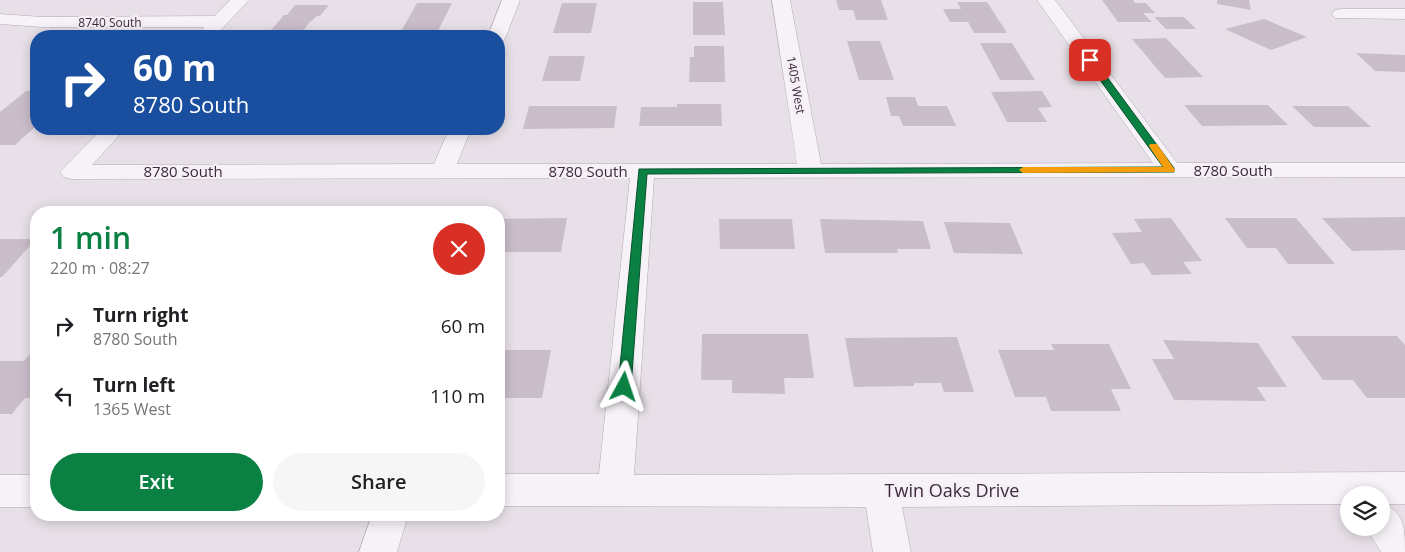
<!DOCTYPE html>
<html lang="en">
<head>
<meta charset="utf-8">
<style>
	body { margin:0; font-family:"Open Sans",sans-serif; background:#f6f6f6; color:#202124; height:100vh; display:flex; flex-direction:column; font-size:19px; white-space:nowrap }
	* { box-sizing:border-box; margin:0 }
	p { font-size:16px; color:#757577 }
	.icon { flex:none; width:28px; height:28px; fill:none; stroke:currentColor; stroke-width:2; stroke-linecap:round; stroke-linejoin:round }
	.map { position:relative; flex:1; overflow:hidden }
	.drawer { position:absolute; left:30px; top:206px; width:475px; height:315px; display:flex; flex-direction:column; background:#fff; border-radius:20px; box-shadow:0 2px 12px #0003 }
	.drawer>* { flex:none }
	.hud { position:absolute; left:30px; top:30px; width:475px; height:105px; border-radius:20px; box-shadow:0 2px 12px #0003; background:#1a4fa0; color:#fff; overflow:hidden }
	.fabs { position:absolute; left:1340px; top:486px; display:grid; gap:10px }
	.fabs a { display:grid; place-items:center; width:50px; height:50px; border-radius:50%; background:#fff; box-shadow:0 2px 12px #0003; font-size:25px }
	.pin { position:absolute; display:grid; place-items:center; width:42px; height:42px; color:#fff; margin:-21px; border-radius:10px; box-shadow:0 2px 8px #0006 }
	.me { position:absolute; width:55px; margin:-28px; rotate:5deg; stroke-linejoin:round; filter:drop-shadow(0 0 4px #0008) }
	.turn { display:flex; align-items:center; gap:18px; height:105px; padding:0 20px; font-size:22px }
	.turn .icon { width:65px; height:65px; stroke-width:2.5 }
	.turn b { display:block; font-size:35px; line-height:42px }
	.round { display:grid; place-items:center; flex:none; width:52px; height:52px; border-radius:26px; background:#f6f6f6 }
	.summary { display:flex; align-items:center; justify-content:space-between; height:85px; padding:0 20px }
	h1 { font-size:30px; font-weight:600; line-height:38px; color:#0b8043 }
	.action { display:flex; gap:10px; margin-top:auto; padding:10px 20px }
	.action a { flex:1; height:58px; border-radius:30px; background:#0b8043; color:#fff; font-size:20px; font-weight:600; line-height:58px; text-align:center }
	.action a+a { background:#f6f6f6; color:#202124 }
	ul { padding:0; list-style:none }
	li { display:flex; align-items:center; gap:15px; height:70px; padding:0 20px }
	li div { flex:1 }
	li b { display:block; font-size:19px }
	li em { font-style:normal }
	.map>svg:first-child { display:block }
</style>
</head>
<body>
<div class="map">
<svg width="1405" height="552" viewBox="0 0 1405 552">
	<rect width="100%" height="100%" fill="#e8e0e8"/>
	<!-- building -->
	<g fill="#cabdca">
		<polygon points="836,0 881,0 888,20 856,20 853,10 839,10"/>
		<polygon points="1102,0 1133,0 1135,3 1146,3 1155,13 1143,13 1152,22 1118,22"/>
		<polygon points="1217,0 1249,0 1251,10 1217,4"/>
		<polygon points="693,2 723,2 725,35 693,35"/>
		<polygon points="957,2 987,2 1007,33 974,33 968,22 950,22 943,9 961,9"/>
		<polygon points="417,3 452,3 436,35 399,35"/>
		<polygon points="562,3 597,3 591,33 553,33"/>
		<polygon points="295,5 329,5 320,16 317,16 309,23 299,36 266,36 284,15 287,15"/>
		<polygon points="1154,17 1184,17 1196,29 1166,29"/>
		<polygon points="1264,19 1307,37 1271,50 1225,29"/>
		<polygon points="1166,38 1203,77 1165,78 1132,39"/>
		<polygon points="847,41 880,41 894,80 859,80"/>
		<polygon points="980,43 1012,43 1035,80 1000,80"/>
		<polygon points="694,46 724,46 725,82 689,82 690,57 694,57"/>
		<polygon points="1356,53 1405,55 1405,72 1375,71"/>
		<polygon points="549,56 585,56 580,81 542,81"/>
		<polygon points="26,91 36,91 36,126 15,145 0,145 0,112"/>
		<polygon points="1042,91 1052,107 1038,108 1047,122 1007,122 991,92"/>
		<polygon points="886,97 915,97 918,106 947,106 956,126 903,126 899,116 891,116"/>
		<polygon points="677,104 721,104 722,126 639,126 641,107 677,107"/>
		<polygon points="1184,105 1268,105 1288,125 1202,126"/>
		<polygon points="529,106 617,106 614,128 523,129"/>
		<polygon points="1292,106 1348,106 1371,127 1314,127"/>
		<polygon points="1405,217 1405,250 1352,251 1322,218"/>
		<polygon points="567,218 561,252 499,252 499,219"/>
		<polygon points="1171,218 1202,261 1183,262 1192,274 1152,275 1144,263 1131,264 1112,233 1142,232 1134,219"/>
		<polygon points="1225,218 1296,218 1335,264 1288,264 1276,248 1247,248"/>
		<polygon points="719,219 792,219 795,249 720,249"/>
		<polygon points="820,219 923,221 931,249 897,249 898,253 825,253"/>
		<polygon points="944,222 1010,223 1023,254 954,253"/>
		<polygon points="0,239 36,239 2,277 0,277"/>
		<polygon points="702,334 808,334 814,378 784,378 785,394 732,393 732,380 701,380"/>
		<polygon points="1291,336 1397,336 1405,345 1405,398 1367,398 1353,380 1323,380"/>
		<polygon points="957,337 974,392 944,392 941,383 914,383 914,386 854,387 845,338"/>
		<polygon points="1163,340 1258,343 1287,387 1257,387 1266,401 1174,400 1152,359 1174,359"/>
		<polygon points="1051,344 1109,344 1131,389 1111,389 1121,411 1051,411 1046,397 1015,397 998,350 1054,350"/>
		<polygon points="499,350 551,350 542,398 499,398"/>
		<polygon points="31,353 36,353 36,398 25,398 12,414 0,414 0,361 24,361"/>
	</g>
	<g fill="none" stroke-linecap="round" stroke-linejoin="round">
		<!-- minor casing -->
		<g stroke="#b5a9b5" stroke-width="1">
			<g id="minor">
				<polygon points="230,0 249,0 215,36 198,36 204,27 42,27 0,24 0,14 42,17 215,16"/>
				<polygon points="502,0 520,0 506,36 504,40 499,41 499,36 488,36"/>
				<path d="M772 0H790L821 164 1153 163 1037 0H1055L1177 163H1405V177L654 178 634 475 1405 472V504H1383C1405 513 1405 529 1405 552H1381L1366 528H1381V495H1349V504L902 507 911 552H873L866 507 499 506V474H599L630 178 72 179 64 177 60 172 102 129H125L92 165 434 164 449 129H471L457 164H797Z"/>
				<polygon points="1341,9 1405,9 1405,19 1335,18 1332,14 1335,10"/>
				<rect x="0" y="475" width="36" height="32"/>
				<polygon points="372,515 408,515 397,552 359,552"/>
			</g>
		</g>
		<!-- minor -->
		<use href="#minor" fill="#f6f2f7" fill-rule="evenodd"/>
	</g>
	<!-- route -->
	<polygon fill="#0b8043" stroke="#07532c" points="1087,58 1093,58 1174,168 1174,172 647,174 631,387 629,391 624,393 620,391 618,387 639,169 1163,167 1087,62"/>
	<!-- slow -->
	<polygon fill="#f59e0b" points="1150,144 1157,144 1175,170 1174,172 1023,173 1019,170 1023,167 1163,167 1149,146"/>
	<g text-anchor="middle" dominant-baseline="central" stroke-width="4.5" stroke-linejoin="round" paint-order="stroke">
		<!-- far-street labels -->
		<g font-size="12" fill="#3e2a3e" stroke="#f5eff6">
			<text x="110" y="22">8740 South</text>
			<text transform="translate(796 85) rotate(80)">1405 West</text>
		</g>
		<!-- street labels -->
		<g font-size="15" fill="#3e2a3e" stroke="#f5eff6">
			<text x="1233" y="170">8780 South</text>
			<text x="183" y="171">8780 South</text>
			<text x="588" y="171">8780 South</text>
		</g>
		<!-- near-street labels -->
		<g font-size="18" fill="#3e2a3e" stroke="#f5eff6">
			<text x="952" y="490">Twin Oaks Drive</text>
		</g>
	</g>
</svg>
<div class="fabs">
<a><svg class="icon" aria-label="layers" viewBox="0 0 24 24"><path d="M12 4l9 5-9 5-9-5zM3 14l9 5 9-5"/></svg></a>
</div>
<div class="pin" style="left:1090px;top:60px;background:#d93025"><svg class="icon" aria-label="arrive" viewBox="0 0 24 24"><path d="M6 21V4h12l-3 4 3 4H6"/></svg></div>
<svg class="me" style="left:624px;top:387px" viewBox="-20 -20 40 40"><path d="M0-17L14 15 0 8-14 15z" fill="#0b8043" stroke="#fff" stroke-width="4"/></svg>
<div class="hud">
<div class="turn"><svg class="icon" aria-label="right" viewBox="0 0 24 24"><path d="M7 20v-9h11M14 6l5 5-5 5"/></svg><div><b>60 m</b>8780 South</div></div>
</div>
<section class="drawer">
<div class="summary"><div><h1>1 min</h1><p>220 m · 08:27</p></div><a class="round" style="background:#d93025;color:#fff"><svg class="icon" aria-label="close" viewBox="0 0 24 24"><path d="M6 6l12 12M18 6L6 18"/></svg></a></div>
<ul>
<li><svg class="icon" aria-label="right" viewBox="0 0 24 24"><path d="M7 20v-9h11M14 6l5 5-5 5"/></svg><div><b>Turn right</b><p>8780 South</p></div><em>60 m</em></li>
<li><svg class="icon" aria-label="left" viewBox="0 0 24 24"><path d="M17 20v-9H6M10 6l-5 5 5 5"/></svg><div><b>Turn left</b><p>1365 West</p></div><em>110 m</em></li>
</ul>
<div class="action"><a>Exit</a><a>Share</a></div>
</section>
</div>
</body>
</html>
